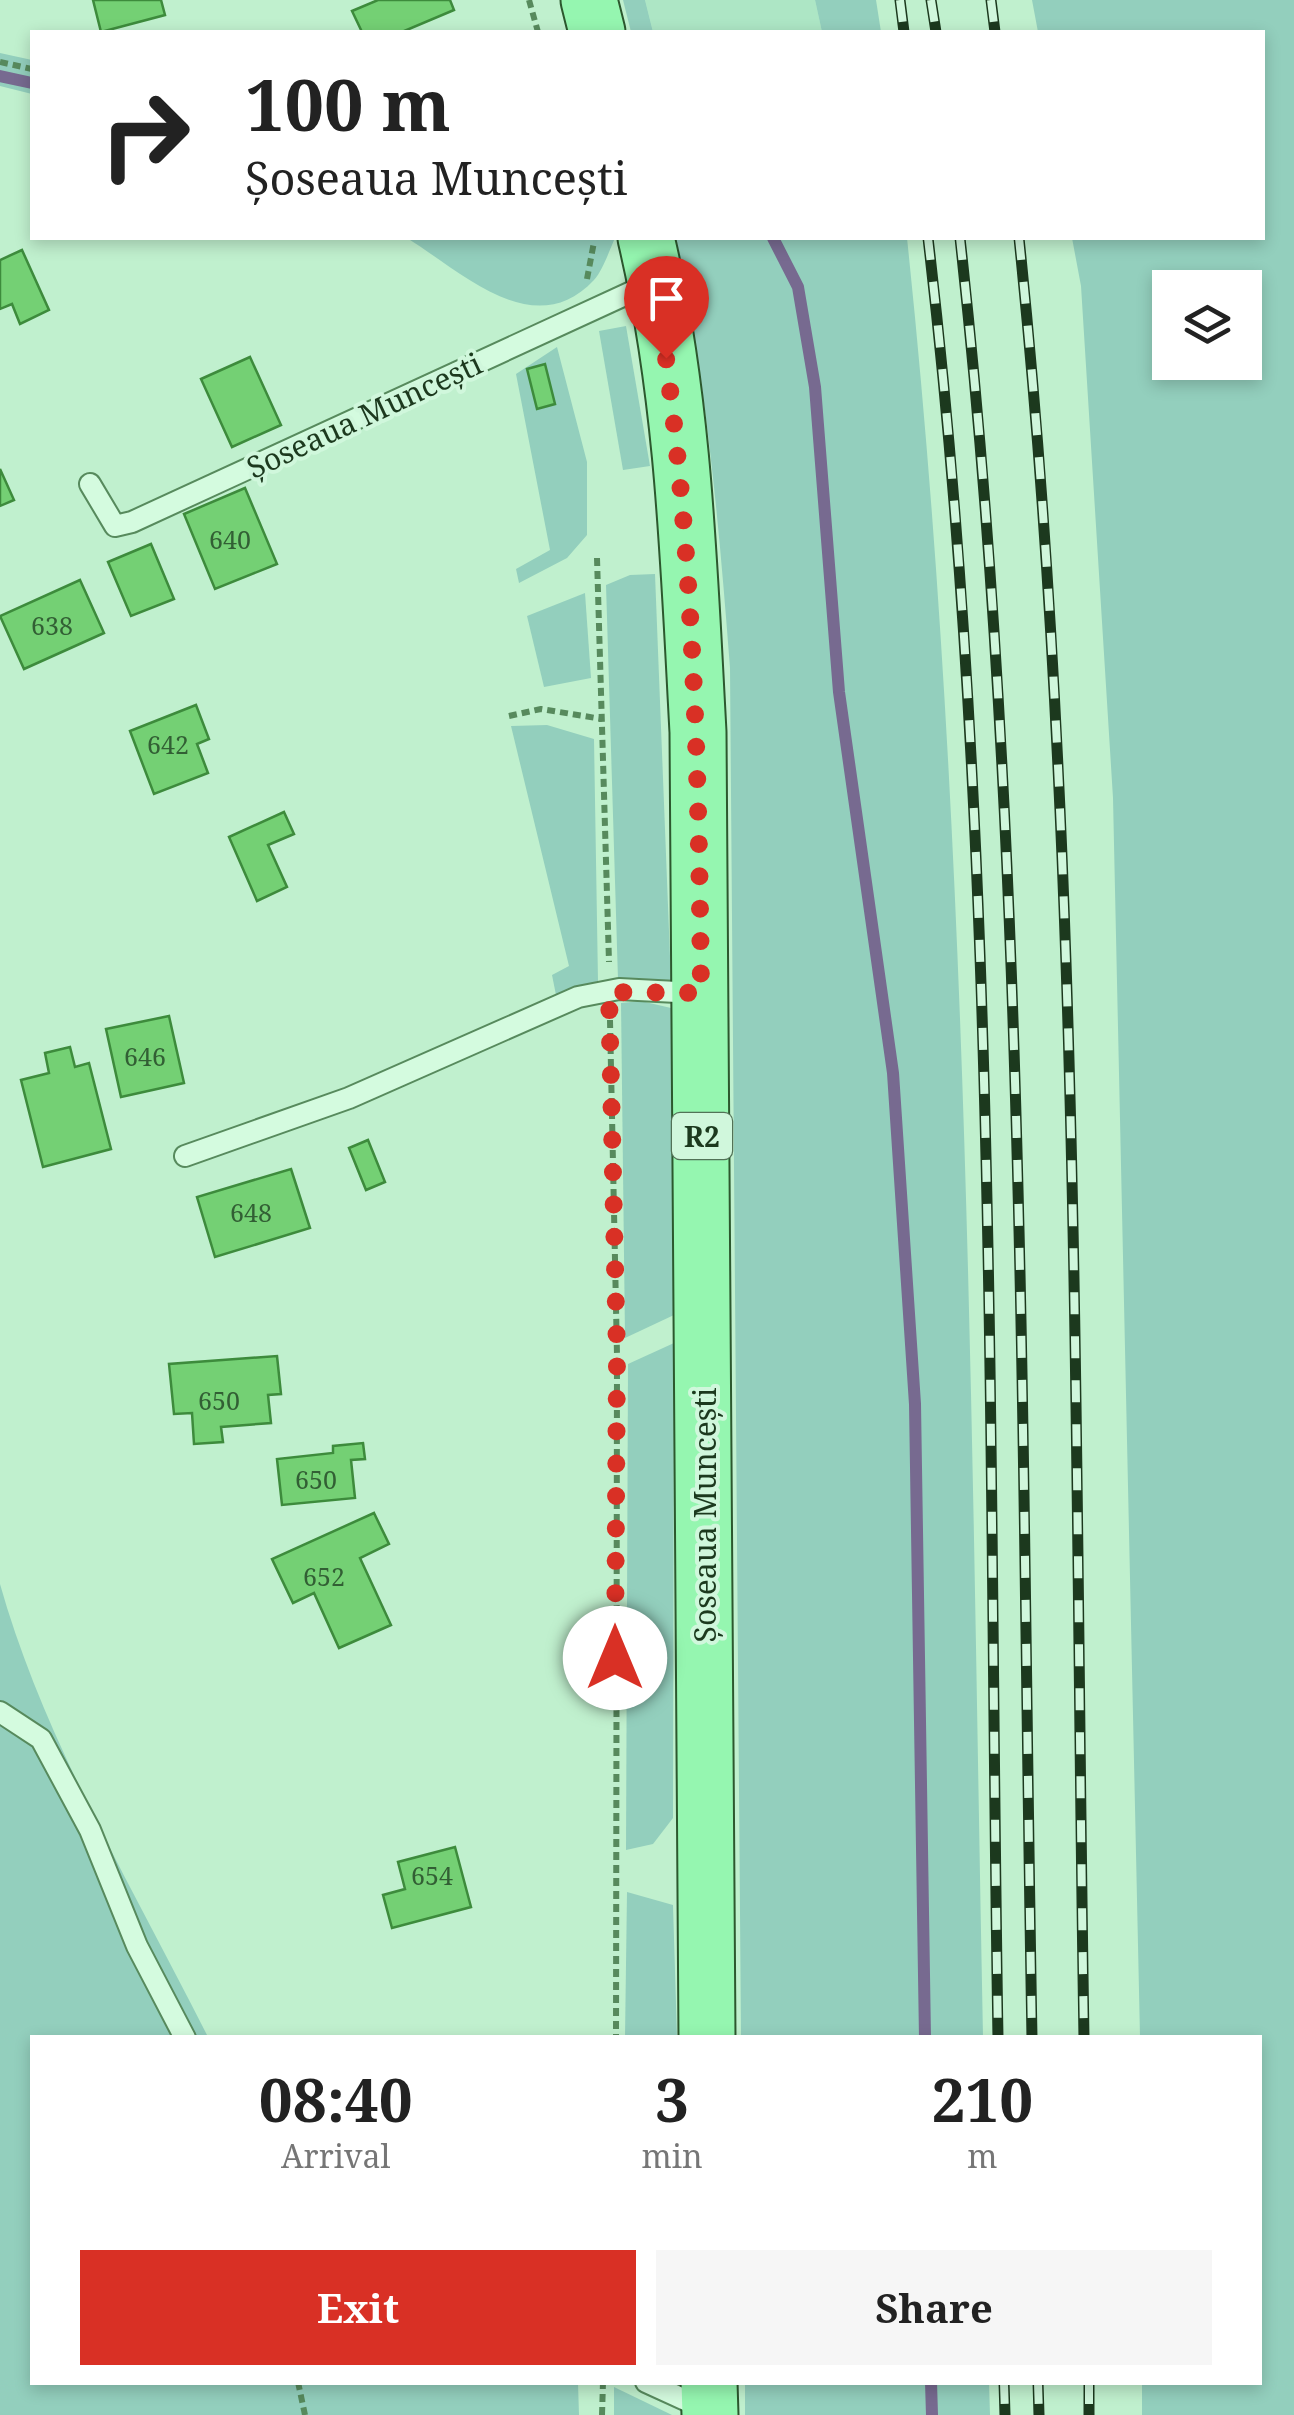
<!DOCTYPE html>
<html lang="en">
<head>
<meta charset="utf-8">
<style>
	body { margin:0; font-family:"Noto Serif",serif; background:#f6f6f6; color:#222; height:100vh; display:flex; flex-direction:column; font-size:38px; white-space:nowrap }
	* { box-sizing:border-box; margin:0 }
	p { font-size:32px; color:#767676 }
	.icon { flex:none; width:55px; height:55px; fill:none; stroke:currentColor; stroke-width:2; stroke-linecap:round; stroke-linejoin:round }
	.map { position:relative; flex:1; overflow:hidden }
	.side { position:absolute; left:30px; top:2035px; width:1232px; height:350px; display:flex; flex-direction:column; background:#fff; border-radius:0px; box-shadow:0 5px 15px #0003 }
	.side>* { flex:none }
	.hud { position:absolute; left:30px; top:30px; width:1235px; height:210px; border-radius:0px; box-shadow:0 5px 15px #0003; background:#fff; color:#222; overflow:hidden }
	.buttons { position:absolute; left:1152px; top:270px; display:grid; gap:20px }
	.buttons a { display:grid; place-items:center; width:110px; height:110px; border-radius:0px; background:#fff; box-shadow:0 5px 15px #0003; font-size:50px }
	.pin { position:absolute; display:grid; place-items:center; width:85px; height:85px; color:#fff; margin:-102px -42px; border-radius:50% 50% 50% 0; rotate:-45deg; box-shadow:0 0 10px #0007 }
	.pin .icon { rotate:45deg }
	.me { position:absolute; width:110px; margin:-55px; rotate:0deg; stroke-linejoin:round; filter:drop-shadow(0 0 8px #0008) }
	.turn { display:flex; align-items:center; gap:35px; height:210px; padding:0 50px; font-size:45px }
	.turn .icon { width:130px; height:130px; stroke-width:2.5 }
	.turn b { display:block; font-size:70px; line-height:85px }
	.eta { display:flex; justify-content:space-evenly; align-items:center; height:170px; text-align:center }
	.eta b { font-size:60px; font-weight:700; line-height:70px }
	.button { display:flex; gap:20px; margin-top:auto; padding:20px 50px }
	.button a { flex:1; height:115px; border-radius:0px; background:#d93025; color:#fff; font-size:40px; font-weight:700; line-height:115px; text-align:center }
	.button a+a { background:#f6f6f6; color:#222 }
	.map>svg:first-child { display:block }
</style>
</head>
<body>
<div class="map">
<svg width="1294" height="2415" viewBox="0 0 1294 2415">
	<rect width="100%" height="100%" fill="#c0f0ce"/>
	<!-- farmland -->
	<polygon fill="#ade6c5" points="645,0 815,0 822,32 653,32"/>
	<!-- green -->
	<g fill="#93cfbd" fill-rule="evenodd">
		<polygon points="623,0 645,0 653,32 631,32"/>
		<polygon points="815,0 876,0 881,32 822,32"/>
		<path d="M1032 0H1294V2415H1142V2383L1260 2382V2038L1140 2037 1113 798 1081 286 1072 238H1262V32H1038ZM1170 288H1245V362H1170Z"/>
		<polygon points="0,53 32,60 32,94 0,86"/>
		<path d="M407 238H615C609 251 603 270 594 280 534 344 462 272 407 238Z"/>
		<path d="M676 238H907C970 834 971 1438 983 2037H741L730 668C719 524 706 379 676 238Z"/>
		<polygon points="626,326 650,466 623,470 599,331"/>
		<polygon points="557,347 587,462 587,535 567,558 519,583 516,569 550,550 516,374"/>
		<polygon points="655,574 671,982 618,980 606,585 630,575"/>
		<polygon points="585,593 591,678 544,687 527,616"/>
		<polygon points="547,725 594,739 598,981 556,995 552,975 569,966 511,726"/>
		<polygon points="641,1001 671,1008 674,1315 625,1338 621,1003"/>
		<polygon points="674,1343 673,1818 653,1844 626,1850 628,1364"/>
		<path d="M0 1584C43 1738 136 1894 208 2037L32 2038V2382L578 2383 579 2415H0Z"/>
		<polygon points="627,1892 673,1905 677,2037 625,2037"/>
		<polygon points="745,2383 989,2383 990,2415 745,2415"/>
		<polygon points="614,2387 672,2415 614,2415"/>
	</g>
	<g fill="none" stroke-linecap="round" stroke-linejoin="round">
		<!-- stream -->
		<g stroke="#776a90" stroke-width="12">
			<polyline points="0,76 32,83"/>
			<polyline points="773,238 798,287 815,387 839,692 893,1073 915,1404 925,2038"/>
			<polyline points="931,2382 932,2415"/>
		</g>
	</g>
	<!-- building -->
	<g fill="#74d074" stroke="#3d8b3c" stroke-width="2.5">
		<polygon points="93,0 161,0 165,15 101,32"/>
		<polygon points="378,0 450,0 454,10 402,32 362,32 352,11"/>
		<polygon points="22,250 49,310 20,324 12,304 0,309 0,260"/>
		<polygon points="250,357 281,425 232,447 201,379"/>
		<polygon points="545,364 555,404 537,409 527,369"/>
		<polygon points="0,469 14,500 0,506"/>
		<polygon points="245,488 277,564 215,589 184,514"/>
		<polygon points="151,544 174,599 131,616 108,562"/>
		<polygon points="80,580 104,633 24,669 0,616"/>
		<polygon points="196,705 209,739 197,744 208,773 154,794 130,731"/>
		<polygon points="284,812 294,834 268,845 287,887 257,901 229,837"/>
		<polygon points="169,1016 184,1083 121,1097 106,1029"/>
		<polygon points="70,1047 75,1067 89,1063 111,1149 43,1167 21,1080 49,1073 45,1053"/>
		<polygon points="368,1140 385,1182 366,1190 349,1148"/>
		<polygon points="291,1169 310,1228 215,1257 197,1197"/>
		<polygon points="277,1356 281,1394 268,1395 271,1423 221,1427 223,1442 194,1444 192,1413 174,1414 169,1364"/>
		<polygon points="363,1443 365,1459 351,1460 355,1498 282,1505 277,1459 333,1453 333,1446"/>
		<polygon points="374,1513 389,1544 360,1558 391,1625 339,1648 314,1593 293,1603 272,1559"/>
		<polygon points="455,1847 471,1907 392,1928 383,1895 405,1889 398,1862"/>
	</g>
	<g fill="none" stroke-linecap="round" stroke-linejoin="round">
		<!-- service casing -->
		<g stroke="#578a5d" stroke-width="24">
			<g id="service">
				<polyline points="90,484 115,526 132,522 651,283"/>
				<polyline points="185,1156 349,1098 578,997 619,989 696,993"/>
				<polyline points="0,1712 41,1739 90,1830 137,1946 185,2038"/>
				<polyline points="646,2382 703,2408"/>
			</g>
		</g>
		<!-- primary casing -->
		<g stroke="#2c582e" stroke-width="59">
			<g id="primary">
				<polyline points="589,0 597,32"/>
				<path d="M646 238C684 398 689 568 698 732L707 2038"/>
				<polyline points="709,2382 710,2415"/>
			</g>
		</g>
		<!-- path -->
		<g stroke="#578a5d" stroke-width="6" stroke-dasharray="8 5" stroke-linecap="butt">
			<polyline points="529,0 538,32"/>
			<polyline points="0,62 32,69"/>
			<polyline points="587,279 594,242"/>
			<polyline points="597,558 609,962"/>
			<polyline points="509,716 541,709 602,719"/>
			<polyline points="610,1020 617,1355 616,2038"/>
			<polyline points="298,2382 305,2415"/>
			<polyline points="602,2415 603,2382"/>
		</g>
		<!-- service -->
		<use href="#service" stroke="#d4fbdf" stroke-width="20"/>
		<!-- primary -->
		<use href="#primary" stroke="#95f6b0" stroke-width="55"/>
		<!-- rail casing -->
		<g stroke="#1c391e" stroke-width="11">
			<g id="rail">
				<polyline points="900,0 904,32"/>
				<polyline points="931,0 936,32"/>
				<polyline points="991,0 995,32"/>
				<path d="M928 238C998 832 988 1439 998 2038"/>
				<path d="M960 238C1026 835 1021 1437 1032 2038"/>
				<path d="M1019 238C1081 835 1074 1437 1084 2038"/>
				<polyline points="1004,2382 1005,2415"/>
				<polyline points="1038,2382 1039,2415"/>
				<polyline points="1089,2382 1089,2415"/>
			</g>
		</g>
		<!-- rail -->
		<use href="#rail" stroke="#d0f7dc" stroke-width="8" stroke-dasharray="22" stroke-linecap="butt"/>
	</g>
	<g fill="none" stroke-linecap="round" stroke-linejoin="round">
		<!-- route -->
		<path stroke="#d93025" stroke-width="18" stroke-dasharray="0 32.4" d="M615 1658 617 1356 609 992 701 993C699 780 694 569 666 358"/>
	</g>
	<g text-anchor="middle" dominant-baseline="central" stroke-width="8" stroke-linejoin="round" paint-order="stroke">
		<!-- number labels -->
		<g font-size="25" fill="#325f34">
			<text x="230" y="539">640</text>
			<text x="52" y="625">638</text>
			<text x="168" y="744">642</text>
			<text x="145" y="1056">646</text>
			<text x="251" y="1212">648</text>
			<text x="219" y="1400">650</text>
			<text x="316" y="1479">650</text>
			<text x="324" y="1576">652</text>
			<text x="432" y="1875">654</text>
		</g>
		<!-- shield labels -->
		<rect fill="#d0f7dc" stroke="#527257" stroke-width="2.5" x="672" y="1113" width="60" height="46" rx="8"/>
		<g font-size="28" font-weight="bold" fill="#1c391e">
			<text x="702" y="1136">R2</text>
		</g>
		<!-- street labels -->
		<g font-size="30" fill="#1c391e" stroke="#d0f7dc">
			<text transform="translate(364 415) rotate(-25)">Șoseaua Muncești</text>
			<text transform="translate(704 1515) rotate(-90)">Șoseaua Muncești</text>
		</g>
	</g>
</svg>
<div class="buttons">
<a><svg class="icon" aria-label="layers" viewBox="0 0 24 24"><path d="M12 4l9 5-9 5-9-5zM3 14l9 5 9-5"/></svg></a>
</div>
<div class="pin" style="left:666px;top:358px;background:#d93025"><svg class="icon" aria-label="arrive" viewBox="0 0 24 24"><path d="M6 21V4h12l-3 4 3 4H6"/></svg></div>
<svg class="me" style="left:615px;top:1658px" viewBox="-20 -20 40 40"><circle r="19" fill="#fff"/><path d="M0-13L10 11 0 6-10 11z" fill="#d93025"/></svg>
<div class="hud">
<div class="turn"><svg class="icon" aria-label="right" viewBox="0 0 24 24"><path d="M7 20v-9h11M14 6l5 5-5 5"/></svg><div><b>100 m</b>Șoseaua Muncești</div></div>
</div>
<section class="side">
<div class="eta">
<div><b>08:40</b><p>Arrival</p></div>
<div><b>3</b><p>min</p></div>
<div><b>210</b><p>m</p></div>
</div>
<div class="button"><a>Exit</a><a>Share</a></div>
</section>
</div>
</body>
</html>
